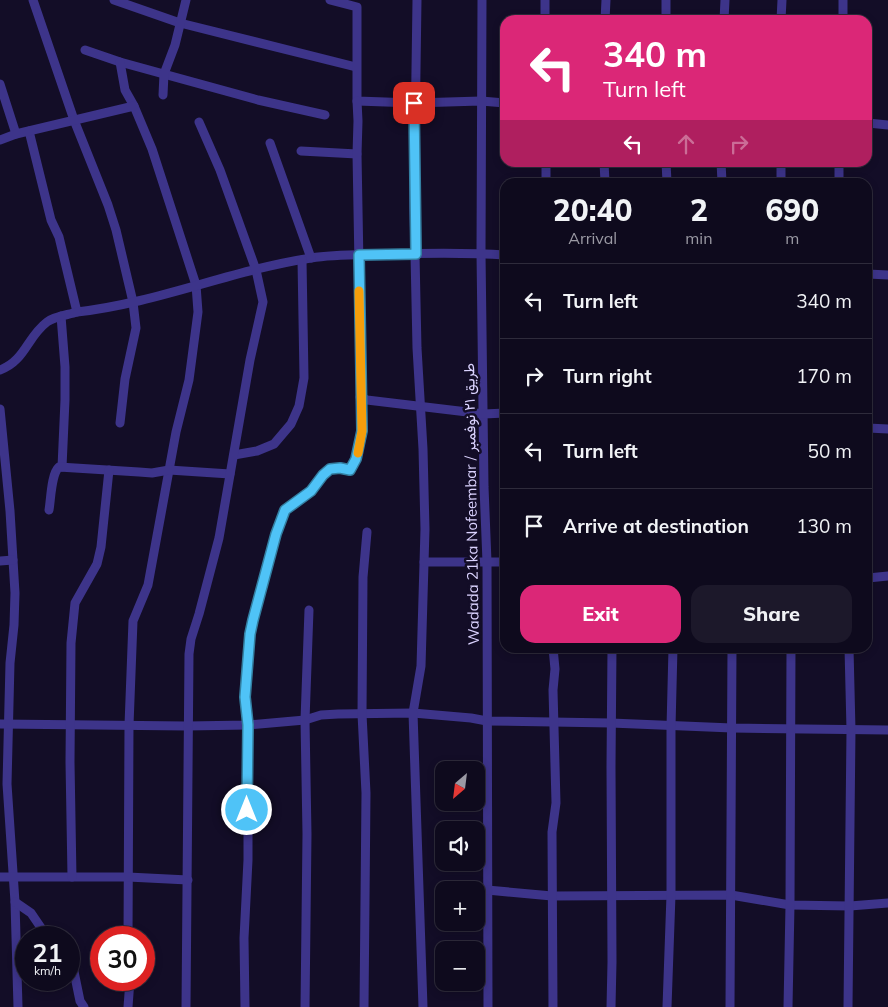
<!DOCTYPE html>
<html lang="en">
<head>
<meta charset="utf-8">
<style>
	body { margin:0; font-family:Mulish,Vazirmatn,sans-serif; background:#1c182a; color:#f1f3f6; height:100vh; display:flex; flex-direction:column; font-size:19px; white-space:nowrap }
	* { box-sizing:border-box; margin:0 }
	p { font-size:16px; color:#9b9aa4 }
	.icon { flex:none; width:28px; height:28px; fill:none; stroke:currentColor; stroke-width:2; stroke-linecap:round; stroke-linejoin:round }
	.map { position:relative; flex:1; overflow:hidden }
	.details { position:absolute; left:500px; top:178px; width:372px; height:475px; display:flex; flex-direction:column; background:#0e0a1d; border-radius:15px; box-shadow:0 2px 8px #0003,0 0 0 1px #2e2b3b }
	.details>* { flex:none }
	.hud { position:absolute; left:500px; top:15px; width:372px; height:152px; border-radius:15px; box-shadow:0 2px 8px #0003,0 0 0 1px #2e2b3b; background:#db2777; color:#fff; overflow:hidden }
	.needle { width:32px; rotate:208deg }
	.buttons { position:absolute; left:435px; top:761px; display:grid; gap:10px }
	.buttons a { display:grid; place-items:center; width:50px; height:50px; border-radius:10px; background:#0e0a1d; box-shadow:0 2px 8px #0003,0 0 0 1px #2e2b3b; font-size:25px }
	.speed { position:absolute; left:15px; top:926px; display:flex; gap:10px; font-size:25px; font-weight:700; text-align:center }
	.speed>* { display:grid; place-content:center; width:65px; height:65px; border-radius:50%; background:#0e0a1d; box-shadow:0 2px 8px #0003,0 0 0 1px #2e2b3b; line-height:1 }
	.speed small { font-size:12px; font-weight:400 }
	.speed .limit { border:8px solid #d22; background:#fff; color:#111 }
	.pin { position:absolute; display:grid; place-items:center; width:42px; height:42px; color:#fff; margin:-21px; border-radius:10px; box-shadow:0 2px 8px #0006 }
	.me { position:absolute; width:55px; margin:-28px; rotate:0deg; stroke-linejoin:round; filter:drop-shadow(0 0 4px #0008) }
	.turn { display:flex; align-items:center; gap:18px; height:105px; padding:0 20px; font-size:22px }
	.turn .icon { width:65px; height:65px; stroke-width:2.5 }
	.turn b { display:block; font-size:35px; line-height:42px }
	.lanes { display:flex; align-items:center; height:48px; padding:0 20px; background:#0003; justify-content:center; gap:25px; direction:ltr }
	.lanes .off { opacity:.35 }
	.eta { display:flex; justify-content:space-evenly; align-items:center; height:85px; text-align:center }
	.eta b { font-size:30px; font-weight:800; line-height:35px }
	.button { display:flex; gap:10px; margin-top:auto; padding:10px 20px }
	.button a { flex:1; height:58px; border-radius:15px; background:#db2777; color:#fff; font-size:20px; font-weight:800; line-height:58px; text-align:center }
	.button a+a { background:#1c182a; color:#f1f3f6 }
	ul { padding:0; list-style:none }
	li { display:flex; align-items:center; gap:15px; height:75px; padding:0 20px; border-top:1px solid #2e2b3b }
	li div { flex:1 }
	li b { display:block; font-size:19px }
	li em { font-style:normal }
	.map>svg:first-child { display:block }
</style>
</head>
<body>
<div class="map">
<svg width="888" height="1007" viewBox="0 0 888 1007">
	<rect width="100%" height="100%" fill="#130d27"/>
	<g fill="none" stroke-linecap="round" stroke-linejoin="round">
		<!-- minor -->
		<g stroke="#3d348a" stroke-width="9">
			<polyline points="33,0 74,120 108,205 116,230 133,302 136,328 125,379 120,423"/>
			<polyline points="114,0 180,23 356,67"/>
			<polyline points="330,0 357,7 357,101 414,103 481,101 505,103"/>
			<polyline points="417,0 414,208 417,348 423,449 425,529 421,666 413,713 471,718 487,721 611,723 732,728 888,730"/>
			<polyline points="482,0 481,253 484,487 487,562 488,1007"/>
			<polyline points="545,0 545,20"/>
			<polyline points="843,0 843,20"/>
			<polyline points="605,20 606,0"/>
			<polyline points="666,20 666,0"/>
			<polyline points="724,20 725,0"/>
			<polyline points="781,20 782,0"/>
			<polyline points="85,50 120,62 258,100 325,115"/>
			<polyline points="120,62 125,90 134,106 152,149 196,285 198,312 189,380 176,432 148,585 133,621 129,725 128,938"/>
			<polyline points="0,84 16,134"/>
			<polyline points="163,95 164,74 175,45 186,0"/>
			<polyline points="868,123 888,125"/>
			<path d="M29 131 51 220 59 237 77 312C157 303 232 270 311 258 336 254 362 255 387 254 426 253 466 252 505 255"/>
			<polyline points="0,140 16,134 134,106"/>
			<polyline points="270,143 311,258"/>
			<polyline points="301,151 357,154"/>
			<polyline points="546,162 546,182"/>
			<polyline points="604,162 605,182"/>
			<polyline points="666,162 667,182"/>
			<polyline points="721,162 722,182"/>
			<polyline points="781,162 781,182"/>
			<polyline points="839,182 839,162"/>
			<polyline points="868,274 888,275"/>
			<polyline points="61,316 65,367 65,400 62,467"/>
			<path d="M0 370C25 361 27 337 47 322 55 316 68 315 77 312"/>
			<polyline points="360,397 367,400 484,414 505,413"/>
			<polyline points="0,409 10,511 15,593 14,625 10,663 7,784 15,902 18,1007"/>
			<polyline points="868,428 888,429"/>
			<polyline points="234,455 257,451 274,444 291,424 299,406 304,378 302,260"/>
			<path d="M49 510C51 499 51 474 59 467L139 472 152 473 169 470 230 474"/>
			<polyline points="0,561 13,560"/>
			<polyline points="424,562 505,562"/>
			<polyline points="868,578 888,576"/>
			<polyline points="0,724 187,726 248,725 305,720 321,715 338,714 413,713 423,1007"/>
			<polyline points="0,877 128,877 188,880"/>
			<polyline points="72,877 70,762 71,643 75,603 97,564 101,547 109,470"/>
			<polyline points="487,890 552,896 731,895 790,905 850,906 888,903"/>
			<polyline points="15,902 31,913 48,938"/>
			<polyline points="69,959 72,962 80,1001 84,1007"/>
			<polyline points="128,1007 130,980"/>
			<polyline points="186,1007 189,654 191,639 199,614 219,538 250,360 263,302 256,270 220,170 199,122"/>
			<polyline points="245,1007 244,938 248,860 248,725 245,697 250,634 276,534 285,510 311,491 323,475 330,469 340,468 350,470 356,459 362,431 357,154 358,121 357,101"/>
			<polyline points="305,1007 307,834 305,720 309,610"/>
			<polyline points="364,1007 366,793 362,714 363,577 367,532"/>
			<polyline points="553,1007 552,832 556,803 553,690 555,669 553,648"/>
			<polyline points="611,1007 612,962 611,767 612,648"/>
			<polyline points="667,1007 671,895 671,727 673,648"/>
			<polyline points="730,1007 732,648"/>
			<polyline points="788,1007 790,905 791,648"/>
			<polyline points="848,1007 851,730 849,648"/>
		</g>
	</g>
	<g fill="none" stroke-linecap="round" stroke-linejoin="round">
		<!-- route casing -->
		<g stroke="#337fa1" stroke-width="12">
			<polyline id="route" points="247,810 248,725 245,697 250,634 253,620 276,534 285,510 311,491 323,475 330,469 340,468 350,470 356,459 362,431 359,255 416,254 414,103"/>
		</g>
		<!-- route -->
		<use href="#route" stroke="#4fc3f7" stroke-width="9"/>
		<!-- slow -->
		<polyline stroke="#f59e0b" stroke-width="9" points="358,453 362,431 359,291"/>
	</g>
	<g text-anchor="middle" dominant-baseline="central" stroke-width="5" stroke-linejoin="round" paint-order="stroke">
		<!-- street labels -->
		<g font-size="15" fill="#dbd3ff" stroke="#130d27">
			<text transform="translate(471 504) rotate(-91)">Wadada 21ka Nofeembar / طريق ٢١ نوفمبر</text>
		</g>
	</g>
</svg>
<div class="buttons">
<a><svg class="needle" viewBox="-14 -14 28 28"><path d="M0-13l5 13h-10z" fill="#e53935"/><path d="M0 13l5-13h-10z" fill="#9b9aa4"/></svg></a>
<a><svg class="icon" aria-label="sound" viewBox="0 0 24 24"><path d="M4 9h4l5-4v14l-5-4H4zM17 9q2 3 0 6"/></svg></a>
<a>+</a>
<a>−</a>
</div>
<div class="speed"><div>21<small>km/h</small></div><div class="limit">30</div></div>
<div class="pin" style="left:414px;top:103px;background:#d93025"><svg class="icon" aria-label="arrive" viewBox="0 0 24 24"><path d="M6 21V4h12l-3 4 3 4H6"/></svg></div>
<svg class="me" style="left:247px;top:810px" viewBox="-20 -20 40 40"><circle r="17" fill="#4fc3f7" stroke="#fff" stroke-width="3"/><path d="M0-11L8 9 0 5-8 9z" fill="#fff"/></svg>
<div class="hud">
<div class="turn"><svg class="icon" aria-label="left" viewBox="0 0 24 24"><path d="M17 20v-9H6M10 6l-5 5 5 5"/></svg><div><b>340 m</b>Turn left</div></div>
<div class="lanes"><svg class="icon" aria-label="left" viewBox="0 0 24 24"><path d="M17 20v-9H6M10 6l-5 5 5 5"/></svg><svg class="icon off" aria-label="ahead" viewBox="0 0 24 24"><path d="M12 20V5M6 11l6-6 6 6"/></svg><svg class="icon off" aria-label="right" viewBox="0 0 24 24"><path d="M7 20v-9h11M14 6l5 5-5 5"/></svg></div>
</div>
<section class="details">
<div class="eta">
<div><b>20:40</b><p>Arrival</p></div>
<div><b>2</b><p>min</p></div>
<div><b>690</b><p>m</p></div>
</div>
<ul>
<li><svg class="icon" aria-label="left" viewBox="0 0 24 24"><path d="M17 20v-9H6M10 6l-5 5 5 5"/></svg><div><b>Turn left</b></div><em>340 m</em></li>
<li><svg class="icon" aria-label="right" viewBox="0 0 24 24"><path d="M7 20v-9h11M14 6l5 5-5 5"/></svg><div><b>Turn right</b></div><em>170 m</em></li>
<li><svg class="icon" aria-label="left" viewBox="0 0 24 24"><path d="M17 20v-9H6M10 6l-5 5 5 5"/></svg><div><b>Turn left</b></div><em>50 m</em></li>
<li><svg class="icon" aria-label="arrive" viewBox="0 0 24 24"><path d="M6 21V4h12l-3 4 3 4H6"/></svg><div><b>Arrive at destination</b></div><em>130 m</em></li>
</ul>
<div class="button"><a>Exit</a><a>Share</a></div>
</section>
</div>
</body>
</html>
